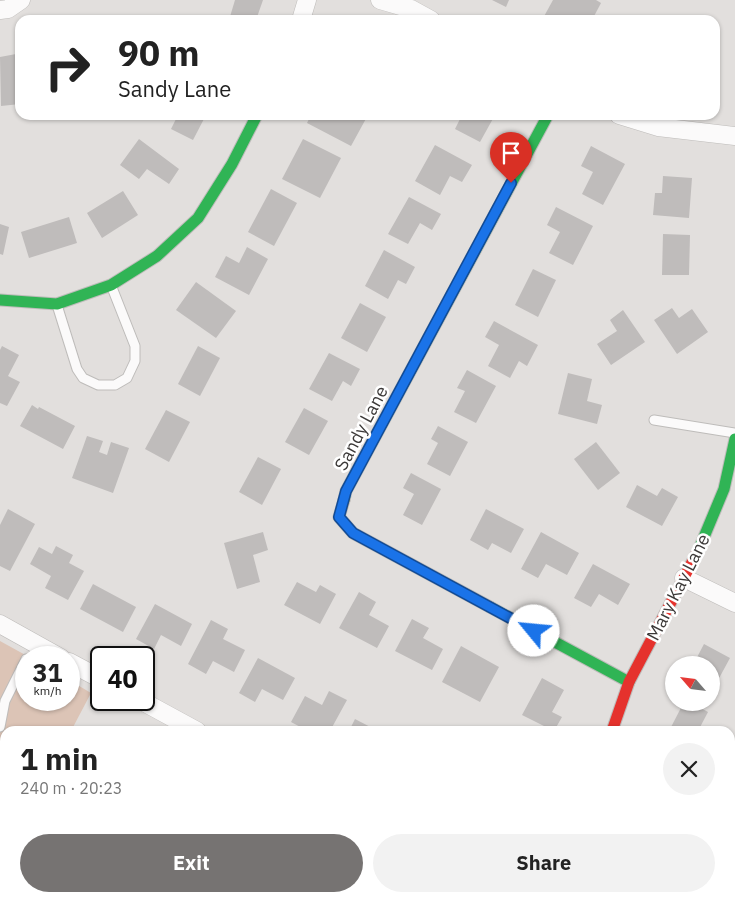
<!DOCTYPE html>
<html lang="en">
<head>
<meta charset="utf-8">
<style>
	body { margin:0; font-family:"IBM Plex Sans",sans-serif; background:#f2f2f2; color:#222; height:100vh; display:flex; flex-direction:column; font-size:19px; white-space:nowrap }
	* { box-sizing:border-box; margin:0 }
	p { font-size:16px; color:#767676 }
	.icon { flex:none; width:28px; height:28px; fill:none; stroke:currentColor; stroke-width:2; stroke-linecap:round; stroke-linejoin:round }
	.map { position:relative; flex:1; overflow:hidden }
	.side { position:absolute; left:0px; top:726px; width:735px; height:176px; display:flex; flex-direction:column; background:#fff; border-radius:15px 15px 0 0; box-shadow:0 1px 4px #0004 }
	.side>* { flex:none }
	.top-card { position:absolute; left:15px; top:15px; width:705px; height:105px; border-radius:15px; box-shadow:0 1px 4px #0004; background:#fff; color:#222; overflow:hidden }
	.needle { width:32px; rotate:298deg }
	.controls { position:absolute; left:665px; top:656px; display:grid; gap:10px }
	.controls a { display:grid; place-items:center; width:55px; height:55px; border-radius:50%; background:#fff; box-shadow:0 1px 4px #0004; font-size:25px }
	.speed { position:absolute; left:15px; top:646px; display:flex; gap:10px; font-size:25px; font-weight:700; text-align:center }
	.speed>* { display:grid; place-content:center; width:65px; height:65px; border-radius:50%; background:#fff; box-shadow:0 1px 4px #0004; line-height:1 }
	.speed small { font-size:12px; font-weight:400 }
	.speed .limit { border:2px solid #111; border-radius:8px; background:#fff; color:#111 }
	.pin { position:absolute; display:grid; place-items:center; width:42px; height:42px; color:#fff; margin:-51px -21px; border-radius:50% 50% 50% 0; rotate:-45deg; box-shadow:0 0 5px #0007 }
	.pin .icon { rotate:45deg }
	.me { position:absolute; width:55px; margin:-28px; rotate:298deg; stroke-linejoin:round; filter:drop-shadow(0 0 4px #0008) }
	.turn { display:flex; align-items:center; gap:18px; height:105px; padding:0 20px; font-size:22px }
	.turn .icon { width:65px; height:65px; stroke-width:2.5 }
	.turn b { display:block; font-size:35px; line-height:42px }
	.round { display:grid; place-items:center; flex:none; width:52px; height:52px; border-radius:26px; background:#f2f2f2 }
	.headline { display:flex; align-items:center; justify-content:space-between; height:85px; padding:0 20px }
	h1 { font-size:30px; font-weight:800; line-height:38px }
	.button { display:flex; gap:10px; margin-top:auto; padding:10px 20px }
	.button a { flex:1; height:58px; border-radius:30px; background:#767372; color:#fff; font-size:20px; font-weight:800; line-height:58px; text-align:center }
	.button a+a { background:#f2f2f2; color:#222 }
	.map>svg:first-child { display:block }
</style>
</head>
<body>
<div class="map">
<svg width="735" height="902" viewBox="0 0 735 902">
	<rect width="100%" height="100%" fill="#e2dfdd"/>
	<!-- green -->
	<polygon fill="#dcc4b6" points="0,641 29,657 26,658 26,700 69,700 69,680 91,693 71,731 5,731 5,854 0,863"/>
	<!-- building -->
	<g fill="#bfbcbb">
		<polygon points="235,0 263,0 256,20 229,20"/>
		<polygon points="492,0 509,0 506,7"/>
		<polygon points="553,0 596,0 601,3 592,20 542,20"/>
		<polygon points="16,52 20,52 20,104 1,106 0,57 16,54"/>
		<polygon points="178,115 206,115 193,140 171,129"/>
		<polygon points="311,115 332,115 339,119 341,115 368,115 351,146 307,123"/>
		<polygon points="462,115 495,115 480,142 455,129"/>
		<polygon points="139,139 179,169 169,184 147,169 139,179 120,165"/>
		<polygon points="303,139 341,158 320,198 282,179"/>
		<polygon points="435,145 472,165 462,182 450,176 440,195 415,181"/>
		<polygon points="591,146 625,164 603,205 582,194 593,172 581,166"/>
		<polygon points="663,176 692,178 689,218 653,215 655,193 662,193"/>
		<polygon points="271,189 297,203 274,246 248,232"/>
		<polygon points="123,191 138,215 102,238 87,213"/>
		<polygon points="409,197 441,214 432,230 420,223 408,244 388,234"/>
		<polygon points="556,207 593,226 573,265 549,253 560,232 547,225"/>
		<polygon points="69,217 77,243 29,258 21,232"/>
		<polygon points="0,224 9,227 3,255 0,254"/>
		<polygon points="663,234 690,235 689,275 662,275"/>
		<polygon points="247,247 268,259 249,295 215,277 226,256 239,263"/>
		<polygon points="384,250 415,267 406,284 398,280 388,299 365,286"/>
		<polygon points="533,269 556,280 538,317 515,305"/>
		<polygon points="196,282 236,311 216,338 176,310"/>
		<polygon points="360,303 386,317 367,352 341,338"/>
		<polygon points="672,308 679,318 692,309 708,332 677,354 654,320"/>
		<polygon points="623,310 645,342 611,365 597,344 617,331 610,320"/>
		<polygon points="494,321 538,345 527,366 519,361 510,378 488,366 499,345 485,337"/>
		<polygon points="2,346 19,355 8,376 20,382 7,406 0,403 0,350"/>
		<polygon points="198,346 220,358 200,396 178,384"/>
		<polygon points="329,353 360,369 351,386 343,381 332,401 309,389"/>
		<polygon points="467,370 496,386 476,423 454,412 465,391 457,388"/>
		<polygon points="568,373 592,379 587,401 602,405 597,424 558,414"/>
		<polygon points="32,405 38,409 39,407 75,426 63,449 20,426"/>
		<polygon points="304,408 328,421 309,455 285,442"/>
		<polygon points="166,410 190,422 169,462 145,449"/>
		<polygon points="438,426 468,442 450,476 427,464 438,443 431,439"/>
		<polygon points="87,436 103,441 99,452 107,455 111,442 129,448 113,493 72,478"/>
		<polygon points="596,442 620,473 598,490 574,459"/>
		<polygon points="258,457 281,469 262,505 239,492"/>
		<polygon points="411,473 441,489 422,525 403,515 414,494 403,488"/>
		<polygon points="637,485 657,496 662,488 678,497 662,526 626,507"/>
		<polygon points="8,509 35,524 10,571 0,566 0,525"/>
		<polygon points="486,509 524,529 511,553 492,543 488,550 470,540"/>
		<polygon points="263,532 268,550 253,555 260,582 237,589 224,543"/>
		<polygon points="541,532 579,553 567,575 546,564 538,578 521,569"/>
		<polygon points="56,546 73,555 69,563 84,571 68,600 45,588 51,576 30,564 39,547 52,554"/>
		<polygon points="593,564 630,584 618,605 599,594 591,607 574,598"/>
		<polygon points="297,582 316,592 320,585 336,594 320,624 284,605"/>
		<polygon points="93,584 136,607 123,632 80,609"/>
		<polygon points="359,592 376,602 369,615 389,626 377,648 339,628"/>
		<polygon points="155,604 192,624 181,646 161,635 154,649 136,639"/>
		<polygon points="412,619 429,628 423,638 443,649 432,670 395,651"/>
		<polygon points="211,620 228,629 223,639 245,650 234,672 213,661 206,674 188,664"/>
		<polygon points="704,644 730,658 711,693 711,665 693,665"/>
		<polygon points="461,646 499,667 480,702 442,682"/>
		<polygon points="258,658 295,678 283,700 262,689 255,702 239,693"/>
		<polygon points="542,678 564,690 552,712 562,717 554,731 522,715"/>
		<polygon points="329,691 347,700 330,731 308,731 291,722 305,696 322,705"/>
		<polygon points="684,702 690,702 708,712 698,731 669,731"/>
		<polygon points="355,719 378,731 349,731"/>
		<polygon points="730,834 735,837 735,883 730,880"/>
		<polygon points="26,898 41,898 50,902 23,902"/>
		<polygon points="201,898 227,898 225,902 209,902"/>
		<polygon points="324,898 350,898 348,902 333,902"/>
		<polygon points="570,898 606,898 602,902 576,902"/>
	</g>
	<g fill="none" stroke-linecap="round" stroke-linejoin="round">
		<!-- lane casing -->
		<g stroke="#bebcba" stroke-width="11">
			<g id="lane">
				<polyline points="57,305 77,369 83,378 98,385 115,385 127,378 135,361 135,346 111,285"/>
				<polyline points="654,420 735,433"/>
				<polyline points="0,727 5,701 26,659"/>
			</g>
		</g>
		<!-- street casing -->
		<g stroke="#bebcba" stroke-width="19">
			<g id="street">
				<polyline points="380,0 411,9 431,20"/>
				<polyline points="0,10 8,9 21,0"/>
				<polyline points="301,20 307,0"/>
				<polyline points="619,115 658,127 735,136"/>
				<polyline points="684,578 735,603"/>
				<polyline points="0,624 61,658"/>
				<polyline points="69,662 101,679"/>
				<polyline points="140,700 197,731"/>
				<polyline points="492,898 498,902"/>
				<polyline points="122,902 124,898"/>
				<polyline points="399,902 402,898"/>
			</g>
		</g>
		<!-- fast casing -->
		<g stroke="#bebcba" stroke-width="13">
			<g id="fast">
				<polyline points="0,300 57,304 111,285 157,256 198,218 232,164 257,115"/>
				<polyline points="344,500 346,491 548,115"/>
				<polyline points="699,549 724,489 735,439"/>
				<polyline points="490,607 629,682"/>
			</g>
		</g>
		<!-- slow casing -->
		<g stroke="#bebcba" stroke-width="13">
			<polyline id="slow" points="344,500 339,517 353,533 490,607"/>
		</g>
		<!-- jam casing -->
		<g stroke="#bebcba" stroke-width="13">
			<polyline id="jam" points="612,731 629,682 699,549"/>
		</g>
		<!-- lane -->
		<use href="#lane" stroke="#fbfafa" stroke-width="9"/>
		<!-- street -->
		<use href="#street" stroke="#fbfafa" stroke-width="18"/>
		<!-- fast -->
		<use href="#fast" stroke="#30b455" stroke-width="11"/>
		<!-- slow -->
		<use href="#slow" stroke="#ff9f0a" stroke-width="11"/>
		<!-- jam -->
		<use href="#jam" stroke="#e5322d" stroke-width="11"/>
	</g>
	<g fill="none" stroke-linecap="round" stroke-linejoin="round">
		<!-- route casing -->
		<g stroke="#114b97" stroke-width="12">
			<polyline id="route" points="511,183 346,491 339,517 353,533 534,631"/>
		</g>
		<!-- route -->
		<use href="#route" stroke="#1a73e8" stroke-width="9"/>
	</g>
	<g text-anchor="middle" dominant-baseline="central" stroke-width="5" stroke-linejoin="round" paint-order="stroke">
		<!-- street labels -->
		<g font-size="18" fill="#3c3938" stroke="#fff">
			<text transform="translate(361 428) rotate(-62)">Sandy Lane</text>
			<text transform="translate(678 587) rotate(-63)">Mary Kay Lane</text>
		</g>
	</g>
</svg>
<div class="controls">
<a><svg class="needle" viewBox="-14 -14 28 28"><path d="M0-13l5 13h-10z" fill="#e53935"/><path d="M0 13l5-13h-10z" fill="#767676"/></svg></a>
</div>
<div class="speed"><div>31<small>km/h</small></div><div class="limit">40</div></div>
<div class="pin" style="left:511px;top:183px;background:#d93025"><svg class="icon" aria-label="arrive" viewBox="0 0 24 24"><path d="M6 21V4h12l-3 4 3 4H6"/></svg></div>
<svg class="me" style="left:534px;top:631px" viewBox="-20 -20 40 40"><circle r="19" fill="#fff"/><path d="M0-13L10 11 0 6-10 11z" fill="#1a73e8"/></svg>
<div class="top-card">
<div class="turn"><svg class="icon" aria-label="right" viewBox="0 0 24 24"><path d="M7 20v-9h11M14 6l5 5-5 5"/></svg><div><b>90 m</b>Sandy Lane</div></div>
</div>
<section class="side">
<div class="headline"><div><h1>1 min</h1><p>240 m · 20:23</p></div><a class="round"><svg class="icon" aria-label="close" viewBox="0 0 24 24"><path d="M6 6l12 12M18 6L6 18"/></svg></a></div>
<div class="button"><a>Exit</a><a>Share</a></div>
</section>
</div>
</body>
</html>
